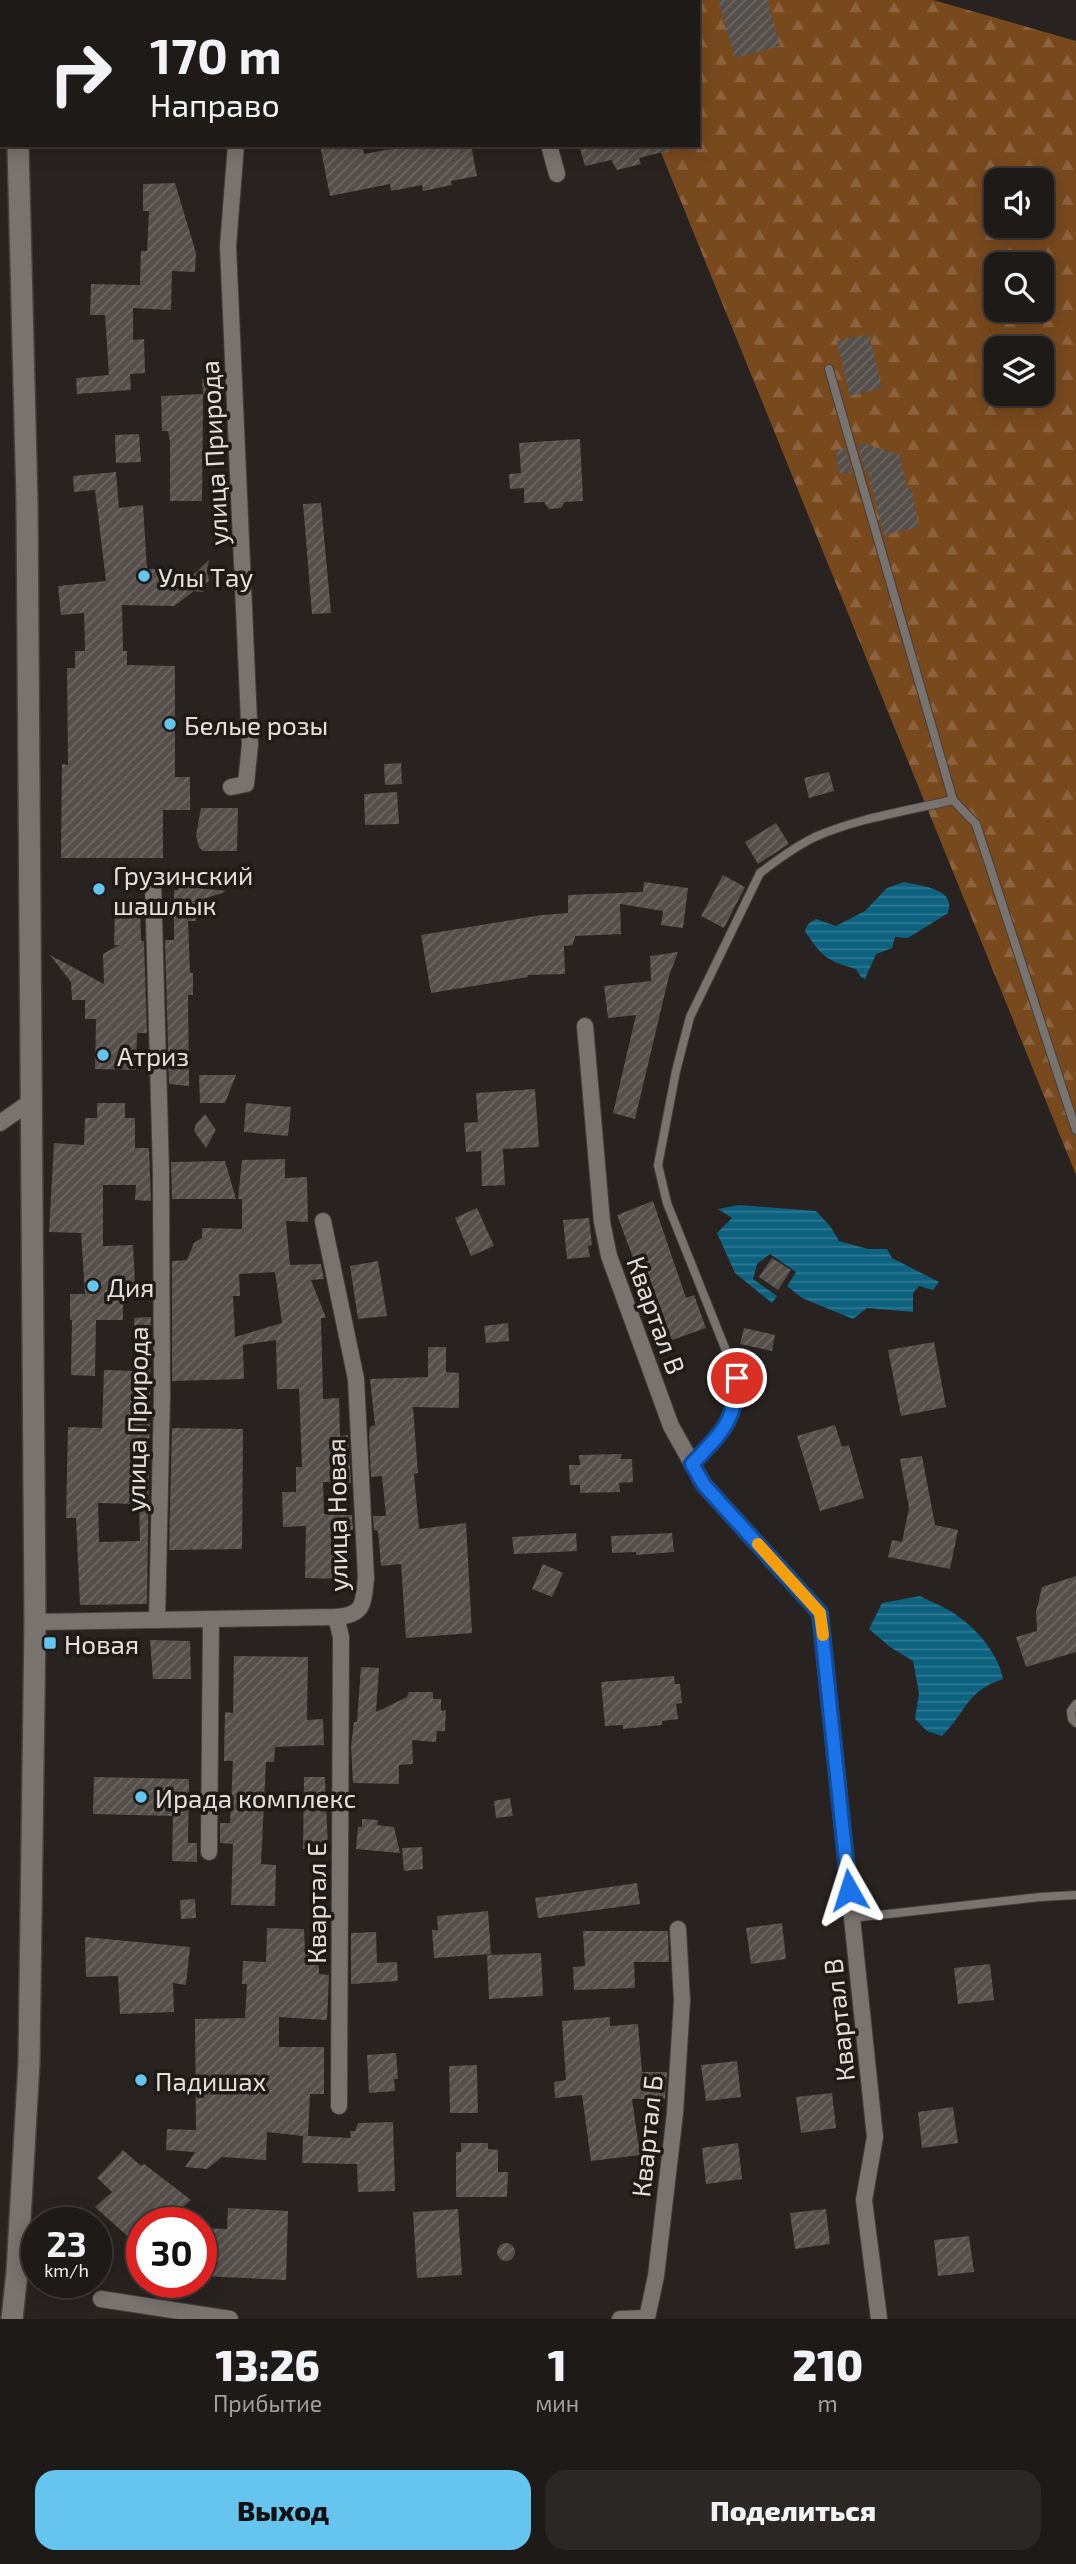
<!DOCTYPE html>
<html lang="ru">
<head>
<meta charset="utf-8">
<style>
	body { margin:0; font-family:"Exo 2",sans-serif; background:#2b2725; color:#f1f3f6; height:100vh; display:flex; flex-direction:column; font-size:26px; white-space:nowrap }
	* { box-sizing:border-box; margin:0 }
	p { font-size:23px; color:#a1a1a2 }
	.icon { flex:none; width:38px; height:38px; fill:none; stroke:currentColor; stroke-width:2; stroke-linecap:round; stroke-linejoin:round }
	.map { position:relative; height:2319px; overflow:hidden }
	.side { display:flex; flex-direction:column; background:#1e1a18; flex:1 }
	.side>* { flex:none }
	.guide { position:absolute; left:0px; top:0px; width:700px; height:147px; box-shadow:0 4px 18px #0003,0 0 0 2px #3c3837; background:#1e1a18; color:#f1f3f6; overflow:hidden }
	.tools { position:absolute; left:984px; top:168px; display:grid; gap:14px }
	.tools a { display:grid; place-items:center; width:70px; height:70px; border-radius:14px; background:#1e1a18; box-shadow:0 4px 18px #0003,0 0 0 2px #3c3837; font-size:35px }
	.speed { position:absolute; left:21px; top:2207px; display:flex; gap:14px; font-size:35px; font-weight:700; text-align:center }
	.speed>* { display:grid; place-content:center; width:91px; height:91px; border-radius:50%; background:#1e1a18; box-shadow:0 4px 18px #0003,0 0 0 2px #3c3837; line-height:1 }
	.speed small { font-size:18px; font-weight:400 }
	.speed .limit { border:10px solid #d22; background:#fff; color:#111 }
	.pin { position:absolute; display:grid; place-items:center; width:60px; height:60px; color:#fff; margin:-30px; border:4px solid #fff; border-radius:50%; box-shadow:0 2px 7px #0007 }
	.me { position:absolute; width:77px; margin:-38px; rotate:354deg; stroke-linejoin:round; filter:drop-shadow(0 0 5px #0008) }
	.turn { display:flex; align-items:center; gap:24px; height:147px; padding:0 35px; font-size:32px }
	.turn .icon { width:91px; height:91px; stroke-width:2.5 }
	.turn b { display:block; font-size:49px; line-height:60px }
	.eta { display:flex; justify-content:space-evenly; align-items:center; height:119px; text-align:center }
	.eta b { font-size:42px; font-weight:800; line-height:49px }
	.cta { display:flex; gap:14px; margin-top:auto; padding:14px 35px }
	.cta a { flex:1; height:80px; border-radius:21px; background:#65c5ee; color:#111; font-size:28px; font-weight:800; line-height:80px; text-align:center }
	.cta a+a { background:#2b2725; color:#f1f3f6 }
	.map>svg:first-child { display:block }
</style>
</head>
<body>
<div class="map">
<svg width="1076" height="2319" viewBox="0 0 1076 2319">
	<defs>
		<pattern id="forest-firs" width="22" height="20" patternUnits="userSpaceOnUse" patternTransform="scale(1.75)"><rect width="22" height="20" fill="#79491e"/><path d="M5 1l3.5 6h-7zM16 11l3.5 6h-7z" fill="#8c633e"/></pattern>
		<pattern id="water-rules" width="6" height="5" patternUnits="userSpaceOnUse" patternTransform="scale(1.75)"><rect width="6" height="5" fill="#0d6280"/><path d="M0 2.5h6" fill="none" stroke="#307891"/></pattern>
		<pattern id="building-hatch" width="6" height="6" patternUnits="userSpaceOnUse" patternTransform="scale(1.75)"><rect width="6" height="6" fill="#554f4b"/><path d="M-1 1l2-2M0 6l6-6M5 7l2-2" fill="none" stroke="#6d6864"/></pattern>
	</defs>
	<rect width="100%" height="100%" fill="#282320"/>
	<!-- forest -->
	<path fill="url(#forest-firs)" fill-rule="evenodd" d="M599 0H933L1076 41V1175L658 145H698V2ZM996 180H1041V226H996ZM996 264H1041V310H996ZM996 348H1041V394H996Z"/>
	<!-- water -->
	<g fill="url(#water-rules)">
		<path d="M904 882C920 886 957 888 948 913L908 938 895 937 892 948 876 954 865 979 861 977 856 969C827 961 821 956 805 931L808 924 816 919 836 926 865 911 887 888Z"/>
		<polygon points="739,1205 816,1211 830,1226 839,1241 868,1249 887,1249 892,1258 939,1282 933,1290 919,1286 913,1293 913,1312 867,1308 853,1319 802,1298 787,1286 796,1272 770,1254 757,1264 753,1279 777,1296 772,1303 735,1273 717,1233 732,1218 718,1209"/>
		<path d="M920 1596C933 1603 948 1608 959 1617 979 1631 999 1656 1003 1679 965 1692 968 1710 942 1736L927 1731 915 1719 919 1693 913 1661 890 1647 869 1629 882 1603Z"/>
	</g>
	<!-- building -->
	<g fill="url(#building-hatch)" fill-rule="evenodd">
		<polygon points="718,0 767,0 780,46 735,58"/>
		<polygon points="320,145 362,145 364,154 413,145 471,145 477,176 451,181 452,185 423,191 422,185 391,191 390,184 330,196"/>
		<polygon points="579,145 666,145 667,151 639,158 641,164 617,170 611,160 585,166"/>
		<polygon points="175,183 196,253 195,272 172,271 171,310 133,308 133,340 144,339 145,373 130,374 131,390 77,394 76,378 109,375 105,315 90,315 91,284 140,285 141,251 147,251 149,211 143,211 143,184"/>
		<polygon points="869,334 882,388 850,396 837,341"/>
		<polygon points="223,378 224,393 203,394 202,379"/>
		<polygon points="203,394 202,501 170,501 170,442 168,431 162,431 161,396"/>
		<polygon points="139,434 141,462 116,463 115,435"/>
		<polygon points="580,439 583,501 565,502 561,508 549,509 544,502 524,503 524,488 510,489 509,474 521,473 519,443"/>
		<polygon points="865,444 900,455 907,488 911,487 919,527 884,535 868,472 865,472 858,445"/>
		<polygon points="845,448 852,473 839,473 836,450"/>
		<polygon points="116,472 119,508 143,505 147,569 155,569 156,573 174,573 174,592 209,560 207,571 209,581 205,584 203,592 194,591 174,606 122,605 123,651 127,651 127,665 175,666 175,777 190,777 190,810 163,810 163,858 61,858 62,764 68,765 67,668 75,668 75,651 85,651 84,613 61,615 58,586 106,581 95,490 74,492 73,476"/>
		<polygon points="321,503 331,613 312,614 303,504"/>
		<polygon points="401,763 402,784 385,785 384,764"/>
		<polygon points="829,772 834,791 809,798 804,778"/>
		<polygon points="397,792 399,824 365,825 364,794"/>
		<polygon points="201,808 238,808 237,851 203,851 199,847 196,836"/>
		<polygon points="776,823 789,844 758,864 745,842"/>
		<polygon points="179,872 197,873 196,888 227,891 196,902 196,921 188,921 190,973 193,973 193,995 188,995 189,1086 169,1084 165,940 174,940 174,890 178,890"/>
		<polygon points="723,875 745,887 724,928 701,916"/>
		<polygon points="644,882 688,888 683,928 661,925 663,911 620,904 621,934 575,936 573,945 564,946 565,974 527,975 528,977 431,993 421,935 542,915 568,913 568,895 643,892"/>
		<polygon points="115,903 140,904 141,941 144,941 147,1033 137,1033 136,1070 95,1069 96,1019 85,1019 85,1000 72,1000 71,982 50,955 104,984 103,954 119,945 114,945"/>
		<polygon points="678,952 669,976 635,1119 613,1113 636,1015 608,1018 604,986 651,981 650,956"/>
		<polygon points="199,1075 236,1075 225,1103 200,1103"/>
		<polygon points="535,1089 539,1147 503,1149 505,1185 482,1186 481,1151 466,1152 464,1123 478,1122 476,1093"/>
		<polygon points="97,1103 125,1103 125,1118 135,1118 135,1148 149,1148 151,1201 135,1200 136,1185 103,1185 103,1246 133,1245 135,1282 123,1283 123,1320 96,1320 95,1376 71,1375 72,1320 70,1320 70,1294 85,1294 81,1233 49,1232 54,1143 84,1145 85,1118 97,1118"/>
		<polygon points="246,1103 291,1107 288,1136 244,1132"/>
		<polygon points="205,1114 216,1130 206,1148 194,1131 196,1124"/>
		<path d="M285 1159V1178L307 1177 308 1222 286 1221 290 1265 321 1264 324 1279 311 1280 326 1318H321L323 1399 339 1398 340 1436 348 1435 351 1483 323 1482 324 1514 352 1515 353 1530H345L344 1579 305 1578 306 1526 283 1527 282 1492H296V1467H302L299 1389H277L276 1340 243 1345 244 1379 172 1381V1261L187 1260 194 1243 202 1238V1228L242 1229V1199H238L242 1160ZM275 1272 282 1323 235 1337 233 1296H240L239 1274Z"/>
		<polygon points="225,1161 236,1199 172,1199 171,1162"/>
		<polygon points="653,1201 686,1298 694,1295 706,1328 672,1340 646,1268 638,1271 617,1215"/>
		<polygon points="477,1208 494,1246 471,1256 455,1218"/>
		<polygon points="589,1218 592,1245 588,1246 590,1257 567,1259 563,1220"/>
		<polygon points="772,1258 791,1270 778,1290 759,1277"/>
		<polygon points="378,1261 387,1316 358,1319 350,1266"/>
		<path d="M151 1317 147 1604 80 1605 76 1518H66L68 1427 102 1428 104 1370 136 1371 134 1318ZM98 1503 139 1504 140 1541 99 1542Z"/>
		<polygon points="508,1323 509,1341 486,1343 484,1326"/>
		<polygon points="744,1328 775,1335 772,1351 740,1344"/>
		<polygon points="934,1342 946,1407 901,1416 888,1350"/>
		<polygon points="428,1347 446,1347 446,1372 459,1373 459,1408 413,1407 418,1473 414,1474 419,1529 466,1523 472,1633 406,1638 401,1564 381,1566 378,1531 374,1530 373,1516 386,1516 382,1476 371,1477 369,1434 370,1427 375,1425 370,1379 428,1377"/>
		<polygon points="835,1425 842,1447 849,1445 864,1498 820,1511 797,1436"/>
		<polygon points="172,1428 243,1429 242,1549 169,1550"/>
		<polygon points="622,1454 620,1459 632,1459 633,1482 619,1483 620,1492 580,1493 580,1485 570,1485 569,1465 580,1465 579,1455"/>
		<polygon points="922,1456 935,1525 958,1530 950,1569 888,1557 892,1540 902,1542 909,1508 900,1459"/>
		<polygon points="576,1533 577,1551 514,1554 512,1537"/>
		<polygon points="672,1533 674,1552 636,1555 636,1552 612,1553 611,1536"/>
		<polygon points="543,1564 563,1573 552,1597 532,1589"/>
		<polygon points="1076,1576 1076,1652 1026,1667 1016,1637 1037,1631 1036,1612 1042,1587"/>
		<polygon points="150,1640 190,1641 191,1679 153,1679"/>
		<polygon points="234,1656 308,1657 307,1720 323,1719 324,1745 275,1747 274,1762 266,1762 261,1864 276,1865 275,1906 231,1905 233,1844 220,1843 220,1823 230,1823 233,1761 224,1761 225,1712 233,1713"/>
		<polygon points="361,1667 379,1668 376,1712 407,1697 409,1692 433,1692 433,1699 441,1699 441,1711 446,1710 445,1731 437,1731 436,1742 412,1740 413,1764 399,1765 399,1784 353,1783 351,1746 354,1722 357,1722"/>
		<polygon points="674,1676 675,1684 680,1684 682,1703 676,1704 678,1719 662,1721 662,1725 623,1729 623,1725 605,1726 601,1682"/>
		<polygon points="94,1777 189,1779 188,1843 197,1843 197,1862 172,1861 173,1816 93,1814"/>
		<polygon points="304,1777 325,1777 328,1849 303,1849"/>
		<polygon points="510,1798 513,1816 496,1818 494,1801"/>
		<polygon points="362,1819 378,1820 377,1825 394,1827 400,1853 356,1849 358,1827 362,1827"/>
		<polygon points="422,1847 423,1869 404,1871 402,1848"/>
		<polygon points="637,1883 640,1904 538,1918 535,1898"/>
		<polygon points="195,1899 196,1918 181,1919 180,1900"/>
		<polygon points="488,1911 491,1954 434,1958 432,1930 438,1930 437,1916"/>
		<polygon points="782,1923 786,1959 751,1964 746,1928"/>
		<polygon points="267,1928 304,1929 305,1951 318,1950 319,1974 329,1975 327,2020 279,2017 279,2047 324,2047 324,2094 310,2094 308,2136 351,2138 350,2131 355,2131 358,2123 393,2122 395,2191 358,2192 357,2164 302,2163 303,2136 267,2132 266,2160 222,2157 207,2169 185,2167 195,2152 166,2150 167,2129 196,2130 195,2019 245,2018 247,1984 242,1984 243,1961 266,1962"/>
		<polygon points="583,1931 668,1931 669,1962 634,1962 635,1988 574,1990 573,1967 585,1966"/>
		<polygon points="376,1932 377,1963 397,1962 398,1981 351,1984 351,1933"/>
		<polygon points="85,1937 190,1947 186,1985 173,1983 174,2012 120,2014 118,1976 86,1977"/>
		<polygon points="541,1953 543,1996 489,1999 487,1955"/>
		<polygon points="990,1964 994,2000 958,2004 954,1968"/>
		<polygon points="610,2017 610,2026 638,2024 642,2072 667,2072 665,2099 632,2099 640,2155 591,2161 582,2095 555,2098 554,2082 566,2080 562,2021"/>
		<polygon points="396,2053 398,2079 394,2079 395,2091 369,2093 367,2055"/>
		<polygon points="737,2061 741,2097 706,2101 701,2065"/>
		<polygon points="477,2065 478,2113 450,2113 449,2066"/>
		<polygon points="832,2093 836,2128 801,2133 796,2097"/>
		<polygon points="953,2107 958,2143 922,2148 918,2112"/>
		<polygon points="461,2143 488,2143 488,2149 498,2150 498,2172 508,2172 507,2197 456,2197 456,2152 461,2152"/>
		<polygon points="738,2143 742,2179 706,2184 702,2148"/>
		<polygon points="123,2150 141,2166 144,2164 191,2200 178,2211 190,2222 142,2222 142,2249 95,2207 112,2192 97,2178"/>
		<polygon points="228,2208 288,2211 286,2280 201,2276 201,2228 227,2229"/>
		<polygon points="458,2209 462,2275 417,2278 413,2212"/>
		<polygon points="826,2209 830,2244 795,2249 790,2213"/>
		<polygon points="969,2236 974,2272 938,2276 934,2240"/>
		<circle cx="506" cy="2252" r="9"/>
	</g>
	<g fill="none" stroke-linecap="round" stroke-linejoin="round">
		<!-- lane casing -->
		<g stroke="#433f3c" stroke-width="10">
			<g id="lane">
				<polyline points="829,369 953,800 976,824 1076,1130"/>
				<path d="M692 1464C721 1433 736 1422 737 1378L667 1203 658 1165 676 1071 690 1017 760 873C777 860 796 846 815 837 858 818 907 811 953 800"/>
				<polyline points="1076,1704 1071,1711 1072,1719 1076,1723"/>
				<polyline points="852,1918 1040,1897 1076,1895"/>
			</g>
		</g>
		<!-- street casing -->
		<g stroke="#433f3c" stroke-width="18">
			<g id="street">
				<polyline points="507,0 508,2"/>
				<polyline points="240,2 240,0"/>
				<polyline points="549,145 557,174"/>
				<polyline points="231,787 246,784 250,744 228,246 236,145"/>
				<polyline points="153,883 161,1172 162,1397 157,1620"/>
				<polyline points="585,1026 602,1222 609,1256 671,1426 704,1485 820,1613 875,2137 864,2200 879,2319"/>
				<polyline points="0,1123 33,1100"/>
				<polyline points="336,1617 341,1637 339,2106"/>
				<path d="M35 1622 336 1617C365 1615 363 1603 366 1578L356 1379 323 1221"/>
				<polyline points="209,1852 211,1619"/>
				<polyline points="101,2299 230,2319"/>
				<polyline points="620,2319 647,2318 656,2276 675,2113 682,2001 678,1929"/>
			</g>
		</g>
		<!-- secondary casing -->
		<g stroke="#433f3c" stroke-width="24">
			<g id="secondary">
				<polyline points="15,0 15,2"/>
				<polyline points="12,2319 17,2272 29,2062 35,1622 27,502 18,145"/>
			</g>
		</g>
		<!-- lane -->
		<use href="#lane" stroke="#79736f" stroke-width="8"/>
		<!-- street -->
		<use href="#street" stroke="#79736f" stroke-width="16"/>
		<!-- secondary -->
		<use href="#secondary" stroke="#79736f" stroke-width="21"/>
	</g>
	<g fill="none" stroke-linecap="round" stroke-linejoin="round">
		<!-- route casing -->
		<g stroke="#114b97" stroke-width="18">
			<path id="route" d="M737 1378C736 1422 721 1433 692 1464L704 1485 820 1613 849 1890"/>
		</g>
		<!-- route -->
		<use href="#route" stroke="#1a73e8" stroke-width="12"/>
		<!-- slow -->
		<polyline stroke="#f59e0b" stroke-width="12" points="758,1544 820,1613 823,1635"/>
	</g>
	<!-- markers -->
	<g fill="#65c5ee" stroke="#1f1a16" stroke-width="2.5">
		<circle cx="144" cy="576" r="7"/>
		<circle cx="170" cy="724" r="7"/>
		<circle cx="99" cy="889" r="7"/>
		<circle cx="103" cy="1055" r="7"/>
		<circle cx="93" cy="1286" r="7"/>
		<rect x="43" y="1636" width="14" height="14" rx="3.5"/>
		<circle cx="141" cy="1797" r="7"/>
		<circle cx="141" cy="2080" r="7"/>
	</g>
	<g text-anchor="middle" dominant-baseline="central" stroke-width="7" stroke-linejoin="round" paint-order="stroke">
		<!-- street labels -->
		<g font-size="26" fill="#e2dfdc" stroke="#1f1a16">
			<text transform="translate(213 453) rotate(-93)">улица Природа</text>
			<text transform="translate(657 1315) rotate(70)">Квартал В</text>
			<text transform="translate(136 1419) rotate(-89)">улица Природа</text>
			<text transform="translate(336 1515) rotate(-91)">улица Новая</text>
			<text transform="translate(315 1903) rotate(-90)">Квартал Е</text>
			<text transform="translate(838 2020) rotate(-96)">Квартал В</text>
			<text transform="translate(646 2136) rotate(-84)">Квартал Б</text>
		</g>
		<!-- poi labels -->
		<g font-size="26" fill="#e2dfdc" stroke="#1f1a16" text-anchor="start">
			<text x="158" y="576">Улы Тау</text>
			<text x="184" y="724">Белые розы</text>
			<text x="113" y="874">Грузинский<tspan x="113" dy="30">шашлык</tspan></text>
			<text x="117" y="1055">Атриз</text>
			<text x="107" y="1286">Дия</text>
			<text x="64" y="1643">Новая</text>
			<text x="155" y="1797">Ирада комплекс</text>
			<text x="155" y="2080">Падишах</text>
		</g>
	</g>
</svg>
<div class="tools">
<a><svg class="icon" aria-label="sound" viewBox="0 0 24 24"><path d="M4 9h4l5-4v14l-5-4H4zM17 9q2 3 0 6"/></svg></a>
<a><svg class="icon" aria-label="search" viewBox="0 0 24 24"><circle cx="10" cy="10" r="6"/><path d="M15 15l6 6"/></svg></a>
<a><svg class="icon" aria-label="layers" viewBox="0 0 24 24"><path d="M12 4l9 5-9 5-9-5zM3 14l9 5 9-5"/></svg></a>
</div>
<div class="speed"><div>23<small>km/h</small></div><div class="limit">30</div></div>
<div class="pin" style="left:737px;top:1378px;background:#d93025"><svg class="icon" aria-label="arrive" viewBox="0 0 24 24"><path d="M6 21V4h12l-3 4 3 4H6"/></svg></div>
<svg class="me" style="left:849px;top:1890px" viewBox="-20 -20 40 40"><path d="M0-17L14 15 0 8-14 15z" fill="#1a73e8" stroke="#fff" stroke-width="4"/></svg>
<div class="guide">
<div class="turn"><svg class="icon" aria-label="right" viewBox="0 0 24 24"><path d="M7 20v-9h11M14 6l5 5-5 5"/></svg><div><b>170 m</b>Направо</div></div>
</div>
</div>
<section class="side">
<div class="eta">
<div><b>13:26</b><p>Прибытие</p></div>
<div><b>1</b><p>мин</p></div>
<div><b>210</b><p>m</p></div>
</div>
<div class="cta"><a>Выход</a><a>Поделиться</a></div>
</section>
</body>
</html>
